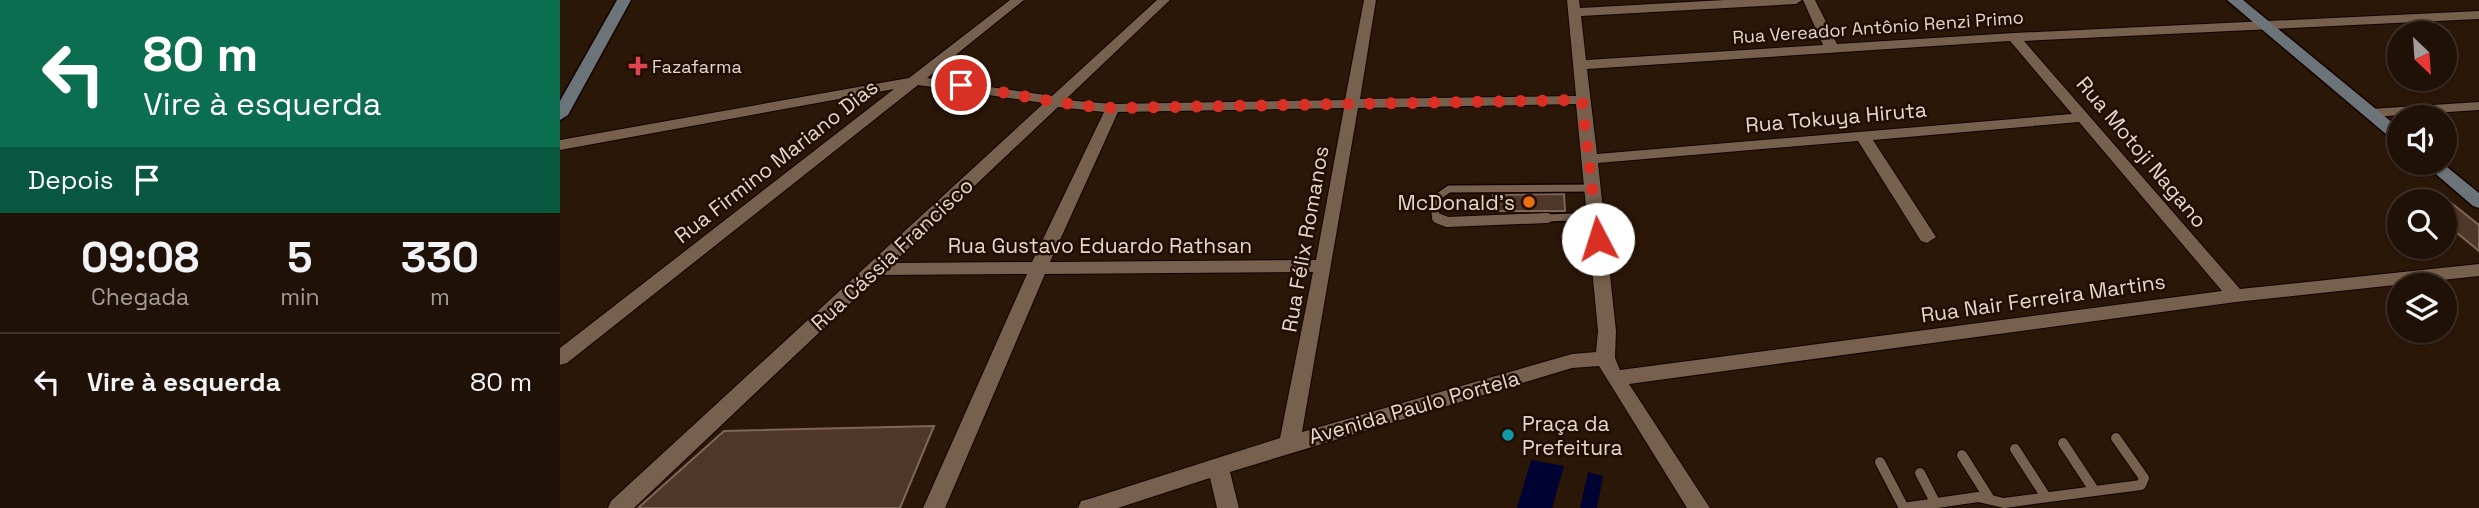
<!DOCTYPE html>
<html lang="pt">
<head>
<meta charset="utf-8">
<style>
	body { margin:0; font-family:"Space Grotesk",sans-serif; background:#281a10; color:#f1f3f6; height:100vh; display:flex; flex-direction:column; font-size:26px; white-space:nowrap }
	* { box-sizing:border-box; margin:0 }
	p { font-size:23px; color:#a29d9b }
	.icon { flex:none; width:38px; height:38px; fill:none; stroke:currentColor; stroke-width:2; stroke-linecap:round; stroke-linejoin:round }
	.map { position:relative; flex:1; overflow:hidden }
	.side { display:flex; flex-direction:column; background:#201106; width:560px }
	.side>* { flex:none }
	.banner { background:#0b6e4f; color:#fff; overflow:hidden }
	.needle { width:46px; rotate:155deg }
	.tools { position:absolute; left:1827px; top:21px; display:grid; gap:14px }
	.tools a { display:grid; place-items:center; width:70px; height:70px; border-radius:50%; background:#201106; box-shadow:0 2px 5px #0004,0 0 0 2px #3d3128; font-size:35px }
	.pin { position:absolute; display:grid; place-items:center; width:60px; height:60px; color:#fff; margin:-30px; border:4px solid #fff; border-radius:50%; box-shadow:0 2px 7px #0007 }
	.me { position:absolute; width:77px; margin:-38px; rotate:355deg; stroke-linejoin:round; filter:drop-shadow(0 0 5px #0008) }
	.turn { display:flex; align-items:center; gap:24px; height:147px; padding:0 28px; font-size:32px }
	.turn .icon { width:91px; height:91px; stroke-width:2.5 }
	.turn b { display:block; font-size:49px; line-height:60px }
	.then { display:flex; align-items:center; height:66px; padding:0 28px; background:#0003; gap:14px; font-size:26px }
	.eta { display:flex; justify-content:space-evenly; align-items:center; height:119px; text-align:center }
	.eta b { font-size:42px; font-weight:700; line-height:49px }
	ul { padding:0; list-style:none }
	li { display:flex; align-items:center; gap:21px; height:98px; padding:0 28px; border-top:2px solid #3d3128 }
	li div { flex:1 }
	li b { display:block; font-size:26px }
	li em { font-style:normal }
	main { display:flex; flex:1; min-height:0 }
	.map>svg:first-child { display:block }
</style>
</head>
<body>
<main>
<section class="side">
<div class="banner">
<div class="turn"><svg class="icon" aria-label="left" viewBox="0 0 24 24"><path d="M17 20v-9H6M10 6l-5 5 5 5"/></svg><div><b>80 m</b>Vire à esquerda</div></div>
<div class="then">Depois<svg class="icon" aria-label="arrive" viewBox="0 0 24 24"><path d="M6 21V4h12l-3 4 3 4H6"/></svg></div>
</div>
<div class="eta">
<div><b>09:08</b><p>Chegada</p></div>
<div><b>5</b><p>min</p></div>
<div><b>330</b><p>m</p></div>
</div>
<ul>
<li><svg class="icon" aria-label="left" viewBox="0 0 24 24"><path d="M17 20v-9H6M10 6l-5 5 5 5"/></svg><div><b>Vire à esquerda</b></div><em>80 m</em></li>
</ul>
</section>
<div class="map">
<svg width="1919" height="508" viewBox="0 0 1919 508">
	<rect width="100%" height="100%" fill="#2b1708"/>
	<!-- water -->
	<g fill="#000232">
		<polygon points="971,460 1004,466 992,508 957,508"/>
		<polygon points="1028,472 1043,476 1037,508 1020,508"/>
	</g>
	<!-- building -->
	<g fill="#4e3728" stroke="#7f6656" stroke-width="2">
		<polygon points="1004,194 1005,211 933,211 933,195"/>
		<polygon points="1885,198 1919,225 1919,251 1885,223"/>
		<polygon points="374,426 340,508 78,508 164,431"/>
	</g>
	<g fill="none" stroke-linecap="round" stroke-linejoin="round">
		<!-- service-far1 casing -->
		<g stroke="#120300" stroke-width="10">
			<g id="service-far1">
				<polyline points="880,220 875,214 879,196 889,189 1033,188"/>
				<polyline points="944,220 1035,216"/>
			</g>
		</g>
		<!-- service casing -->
		<g stroke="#120300" stroke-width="12">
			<g id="service">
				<polyline points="877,218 887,222 987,218"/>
				<polyline points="1503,443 1534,490"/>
				<polyline points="1455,449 1486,497"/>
				<polyline points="1402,455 1429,498"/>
				<polyline points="1320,462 1344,508"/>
				<polyline points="1360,473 1375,502"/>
				<polyline points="1343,508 1418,497 1444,503 1581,485 1584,478 1556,438"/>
			</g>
		</g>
		<!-- minor casing -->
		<g stroke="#120300" stroke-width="2">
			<g id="minor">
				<path d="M450 0H464L367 78 492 96 597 0H610L505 100 553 104 785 100 804 0H816L800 99 1016 96 1007 0H1019L1020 8 1165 0H1242L1236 4 1021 16 1026 60 1263 45 1243 0H1255L1277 44 1454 33 1919 11V19L1464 41 1680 289 1919 264V276L1676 302 1069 384 1150 508H1127L1039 366 1012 368 670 472 679 508H657L650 478 558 508H518L521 501 529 499 720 438 753 272 485 274 385 508H363L467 274 320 275 74 508H48L51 501 484 103 358 85 7 363 0 365V348L334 89 0 150V140L349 78ZM1450 41 1512 114 1037 154 1027 69ZM1016 104 1038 331 1036 352 1012 354 742 432 798 108ZM498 107 544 112 472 262 333 263ZM784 108 756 260 490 262 558 112ZM1519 122 1662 291 1060 370 1055 358 1056 331 1038 163 1298 141 1361 241 1367 243 1376 237 1313 140Z"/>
				<polygon points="1919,102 1919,110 1811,117 1804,113 1811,109"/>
			</g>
		</g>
		<!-- secondary casing -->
		<g stroke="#120300" stroke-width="3">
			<g id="secondary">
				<polygon points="57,0 71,0 8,115 0,120 0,101"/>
				<polygon points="1667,0 1683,0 1839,128 1839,141 1833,140"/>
				<polygon points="1863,163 1882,163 1919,193 1919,208 1913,206"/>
			</g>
		</g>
		<!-- service-far1 -->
		<use href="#service-far1" stroke="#78604f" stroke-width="7"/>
		<!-- service -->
		<use href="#service" stroke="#78604f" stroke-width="10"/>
		<!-- minor -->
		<use href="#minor" fill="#78604f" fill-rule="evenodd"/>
		<!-- secondary -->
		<use href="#secondary" fill="#6c7479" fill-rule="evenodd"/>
	</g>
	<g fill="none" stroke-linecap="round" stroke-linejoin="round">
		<!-- route -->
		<path stroke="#d93025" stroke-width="12" stroke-dasharray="0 21.6" d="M401 85C452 93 502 106 554 108L1022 100 1038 239"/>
	</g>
	<!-- markers -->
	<path fill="#e0444e" stroke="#210d02" stroke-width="2.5" d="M74.5 55.5h7v7h7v7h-7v7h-7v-7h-7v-7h7z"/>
	<circle fill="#e8710a" stroke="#210d02" stroke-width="2.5" cx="969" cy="202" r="7"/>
	<circle fill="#0f9aa8" stroke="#210d02" stroke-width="2.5" cx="948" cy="435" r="7"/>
	<g text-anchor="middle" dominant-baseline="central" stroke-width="5" stroke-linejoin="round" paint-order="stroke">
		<!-- far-street labels -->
		<g font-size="18" fill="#e5d6cd" stroke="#210d02">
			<text transform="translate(1318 27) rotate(-4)">Rua Vereador Antônio Renzi Primo</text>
		</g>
		<!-- far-poi labels -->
		<g font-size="18" fill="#e5d6cd" stroke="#210d02" text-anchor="start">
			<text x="92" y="66">Fazafarma</text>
		</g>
		<!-- street labels -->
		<g font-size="21" fill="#e5d6cd" stroke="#210d02">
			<text transform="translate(1276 117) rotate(-5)">Rua Tokuya Hiruta</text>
			<text transform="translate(1582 152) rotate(50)">Rua Motoji Nagano</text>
			<text transform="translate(216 161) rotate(-38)">Rua Firmino Mariano Dias</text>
			<text transform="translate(745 239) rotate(-80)">Rua Félix Romanos</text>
			<text x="540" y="245">Rua Gustavo Eduardo Rathsan</text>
			<text transform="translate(332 254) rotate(-43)">Rua Cássia Francisco</text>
			<text transform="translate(1483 298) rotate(-8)">Rua Nair Ferreira Martins</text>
			<text transform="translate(854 407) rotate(-16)">Avenida Paulo Portela</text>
		</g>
		<!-- poi labels -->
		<g font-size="21" fill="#e5d6cd" stroke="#210d02" text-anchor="end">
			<text x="955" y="202">McDonald's</text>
			<text x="962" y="423" text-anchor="start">Praça da<tspan x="962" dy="24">Prefeitura</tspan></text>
		</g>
	</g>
</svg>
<div class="tools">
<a><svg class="needle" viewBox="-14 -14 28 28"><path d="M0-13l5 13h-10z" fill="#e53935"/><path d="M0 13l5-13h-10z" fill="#a29d9b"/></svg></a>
<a><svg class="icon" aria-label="sound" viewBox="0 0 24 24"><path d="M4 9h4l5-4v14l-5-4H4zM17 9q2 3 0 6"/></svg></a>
<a><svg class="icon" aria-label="search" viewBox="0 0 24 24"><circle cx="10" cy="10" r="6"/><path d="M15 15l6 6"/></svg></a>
<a><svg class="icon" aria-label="layers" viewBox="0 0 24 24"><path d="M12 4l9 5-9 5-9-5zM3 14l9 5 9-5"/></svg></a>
</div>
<div class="pin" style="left:401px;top:85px;background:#d93025"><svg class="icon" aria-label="arrive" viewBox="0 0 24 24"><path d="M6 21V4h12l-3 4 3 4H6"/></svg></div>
<svg class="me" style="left:1038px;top:239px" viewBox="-20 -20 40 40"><circle r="19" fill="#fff"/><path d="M0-13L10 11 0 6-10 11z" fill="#d93025"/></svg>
</div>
</main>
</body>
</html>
